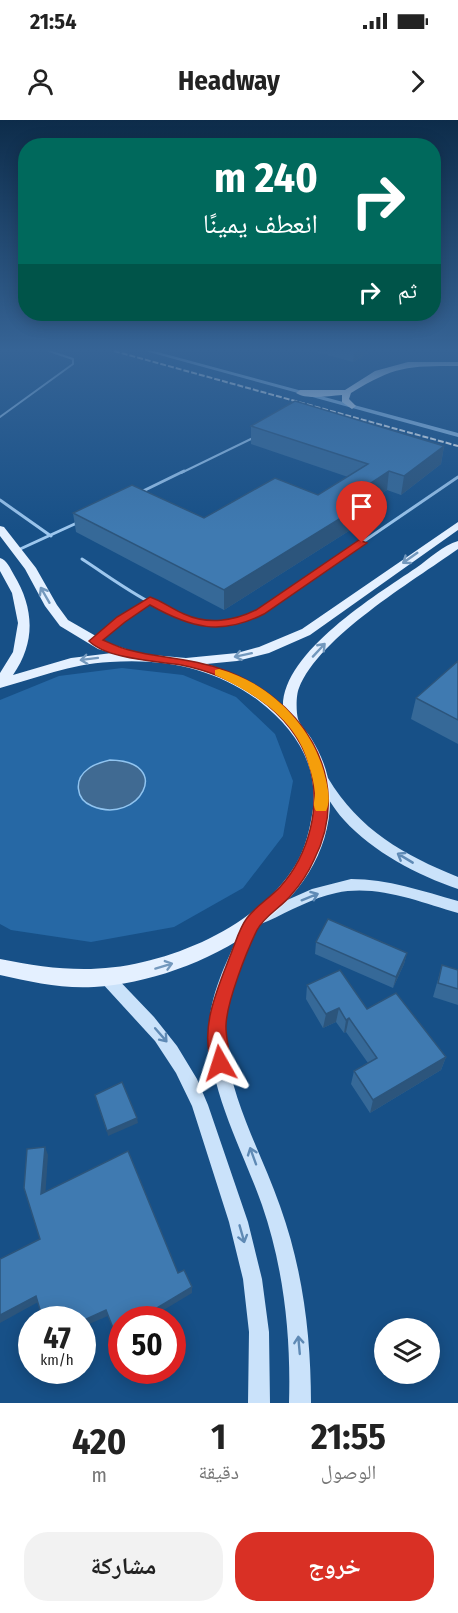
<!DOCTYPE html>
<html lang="ar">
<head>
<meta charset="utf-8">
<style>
	body { margin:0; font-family:"Fira Sans Condensed","Noto Naskh Arabic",sans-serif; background:#f2f2f2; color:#222; direction:rtl; height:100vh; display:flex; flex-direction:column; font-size:22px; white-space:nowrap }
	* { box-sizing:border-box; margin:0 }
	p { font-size:20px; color:#767676 }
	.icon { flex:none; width:33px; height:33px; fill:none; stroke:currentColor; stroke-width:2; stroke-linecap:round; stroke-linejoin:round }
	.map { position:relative; height:1283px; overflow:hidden; direction:ltr }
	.sheet { display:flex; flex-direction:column; background:#fff; flex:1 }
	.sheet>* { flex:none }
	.guide { position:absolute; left:18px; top:18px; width:423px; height:183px; border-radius:24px; box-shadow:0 3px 15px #0003; direction:rtl; background:#00695c; color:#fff; overflow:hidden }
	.buttons { position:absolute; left:374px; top:1198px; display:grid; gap:12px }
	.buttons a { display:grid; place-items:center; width:66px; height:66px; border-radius:50%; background:#fff; box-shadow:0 3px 15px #0003; font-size:30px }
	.speed { position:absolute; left:18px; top:1186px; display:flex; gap:12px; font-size:30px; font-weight:700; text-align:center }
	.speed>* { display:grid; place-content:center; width:78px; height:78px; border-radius:50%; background:#fff; box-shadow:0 3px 15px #0003; line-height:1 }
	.speed small { font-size:15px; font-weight:400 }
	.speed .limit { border:9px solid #d22; background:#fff; color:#111 }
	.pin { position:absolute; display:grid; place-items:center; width:51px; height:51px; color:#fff; margin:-62px -26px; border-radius:50% 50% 50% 0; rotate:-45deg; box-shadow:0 0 6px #0007 }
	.pin .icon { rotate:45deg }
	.me { position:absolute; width:66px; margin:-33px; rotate:354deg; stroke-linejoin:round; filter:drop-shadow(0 0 4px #0008) }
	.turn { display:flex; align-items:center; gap:21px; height:126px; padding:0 24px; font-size:27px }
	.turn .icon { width:78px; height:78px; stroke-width:2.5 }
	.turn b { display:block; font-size:42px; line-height:51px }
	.then { display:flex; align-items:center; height:57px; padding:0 24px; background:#0003; gap:12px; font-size:22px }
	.eta { display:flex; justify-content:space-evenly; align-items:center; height:102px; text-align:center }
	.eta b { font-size:36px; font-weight:700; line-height:42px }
	.action { display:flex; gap:12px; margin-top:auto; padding:12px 24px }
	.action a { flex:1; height:69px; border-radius:24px; background:#d93025; color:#fff; font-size:24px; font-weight:700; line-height:69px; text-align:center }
	.action a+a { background:#f2f2f2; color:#222 }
	.status { display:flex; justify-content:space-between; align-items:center; height:42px; padding:0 30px; background:#fff; direction:ltr }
	.status svg { height:16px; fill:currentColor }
	header { display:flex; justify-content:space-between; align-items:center; height:78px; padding:0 24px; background:#fff; font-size:27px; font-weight:700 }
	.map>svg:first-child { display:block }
</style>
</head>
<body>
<div class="status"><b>21:54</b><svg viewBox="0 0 49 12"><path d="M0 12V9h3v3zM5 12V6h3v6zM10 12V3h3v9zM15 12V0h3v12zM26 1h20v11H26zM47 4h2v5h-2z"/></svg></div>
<header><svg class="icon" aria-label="forward" viewBox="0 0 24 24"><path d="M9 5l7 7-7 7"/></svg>Headway<svg class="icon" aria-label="person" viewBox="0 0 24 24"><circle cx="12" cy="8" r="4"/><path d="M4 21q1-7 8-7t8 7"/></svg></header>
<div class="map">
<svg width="458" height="1283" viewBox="0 0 458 1283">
	<rect width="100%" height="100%" fill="#175087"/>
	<!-- green -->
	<path fill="#2668a5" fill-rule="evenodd" d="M122 548 183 555 236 577 275 614 293 661 283 716 243 768 174 807 91 822 11 810 0 804V580L59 556ZM110 640 131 643 140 648 141 676 130 685 115 689 98 643Z"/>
	<!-- water -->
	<path fill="#406a92" stroke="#90c4f0" stroke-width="1.5" d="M110 640C175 641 139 706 92 686 75 679 74 659 88 649 94 644 102 642 110 640Z"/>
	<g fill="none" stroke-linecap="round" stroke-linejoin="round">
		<!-- service-far2 -->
		<g stroke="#9dc7ee" stroke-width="2">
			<polyline points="0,297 73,244 73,239 49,231"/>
			<polyline points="181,353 255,317"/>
		</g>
		<!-- service-far1 -->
		<g stroke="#9dc7ee" stroke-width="3">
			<polyline points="141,372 184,351"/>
			<polyline points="0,380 51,416"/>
			<polyline points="18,430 79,402"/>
			<path d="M82 439C127 468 177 510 234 502 243 501 252 495 260 492L458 357"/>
			<polyline points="110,508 150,480"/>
		</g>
		<!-- service -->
		<polyline stroke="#9dc7ee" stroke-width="4.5" points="95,521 112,506"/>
		<!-- tertiary -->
		<polygon fill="#9dc7ee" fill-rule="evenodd" points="145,231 154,231 458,313 458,317"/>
		<!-- secondary -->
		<g fill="#cae2fa" fill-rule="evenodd">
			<path d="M324 657 328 658C359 710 404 735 458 757V769C417 755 373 732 344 700 333 688 326 675 318 661Z"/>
			<path d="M351 759C388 759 422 771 458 781V793C419 782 377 764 336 773 312 778 290 791 268 801L263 803 258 801C258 812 250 824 245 835 232 864 222 894 226 927 232 983 262 1034 280 1086 303 1150 311 1216 311 1283H289C291 1216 284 1149 262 1085 242 1028 207 968 209 906 211 869 231 832 247 799L252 797 257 799 258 793 312 769Z"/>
			<polygon points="106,850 111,852 154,897 177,926 197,959 208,985 248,1102 262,1159 269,1212 270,1283 248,1283 249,1212 243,1159 229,1102 192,986 176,953 155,921 101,862 98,857 101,852"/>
		</g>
		<!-- primary -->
		<g fill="#e4f0ff" fill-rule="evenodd">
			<path d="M408 242H458V246C407 246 395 246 351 273L349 279 356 286 352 289 342 282V275C328 276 307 280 296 273L300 270H345L375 251Z"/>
			<path d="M458 402V410L310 515 269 533 237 541 206 544C235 552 259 567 283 586 283 532 376 475 416 448 429 439 443 425 458 421V429C413 461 319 517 299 568 296 575 296 591 298 599 300 605 307 612 311 618 321 634 329 653 330 673 335 790 194 861 94 867 62 869 31 862 0 855V839C49 849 94 854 143 842 200 829 265 796 296 744 306 727 310 708 313 689 318 643 294 608 259 581 216 548 163 538 110 542 70 544 37 558 0 568V553L13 532 18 503 12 473 0 451V438C7 440 10 448 14 455 34 488 36 522 13 555L71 538 112 533 98 529 60 506 45 486 25 449 0 416V406L4 407 36 448 57 485 68 500 108 523 129 530 130 533 186 538 237 533 259 527 302 509Z"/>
		</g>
		<!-- rail -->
		<polyline stroke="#fff" stroke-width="2" stroke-dasharray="6 2" stroke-linecap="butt" points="114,231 458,326"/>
	</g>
	<!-- wall -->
	<g fill="#366998">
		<polygon points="313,231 372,231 353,242"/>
		<polygon points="251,306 444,326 441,344 401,375 387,370 354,391 352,409 224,490 76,412 73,393 204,398 318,375 348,357 251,324"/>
		<polygon points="458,541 458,624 411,599 416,578"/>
		<polygon points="316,822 407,833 404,844 393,868 315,834"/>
		<polygon points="442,845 458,850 458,885 433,877"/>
		<polygon points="307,865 367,889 446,937 441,950 370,993 351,964 354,951 368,943 346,912 344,913 336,902 323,908 306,879"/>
	</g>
	<!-- shaded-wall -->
	<g fill="#2c557c">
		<polygon points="354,231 372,231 353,242"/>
		<polygon points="444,326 441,344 401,375 404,356"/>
		<polygon points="389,351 387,370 354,391 352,409 224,490 224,470 339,384"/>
		<polygon points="407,833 404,844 393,868 396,857"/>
		<polygon points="339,888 336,902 323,908 326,894"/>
		<polygon points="349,898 346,912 344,913 346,900"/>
		<polygon points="446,937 441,950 370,993 373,980"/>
		<polygon points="137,998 138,1003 108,1016 107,1011"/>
		<polygon points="45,1027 48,1035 45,1080 41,1074"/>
		<polygon points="192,1167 192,1173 147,1200 137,1200"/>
		<polygon points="36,1176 40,1181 0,1203 0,1195"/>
		<polygon points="106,1190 108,1196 82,1207 82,1201"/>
		<polygon points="122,1209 122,1216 117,1218 115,1213"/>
	</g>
	<!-- building -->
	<g fill="#3f7ab1" stroke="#2c557c" stroke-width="1.5">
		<polygon points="295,281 444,326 404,356 389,351 339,384 354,390 224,470 73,393 132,365 204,398 275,358 318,375 368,344 251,306"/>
		<polygon points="458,541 458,600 416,578"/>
		<polygon points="328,799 407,833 396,857 316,822"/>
		<polygon points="442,845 458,850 458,869 438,863"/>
		<polygon points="340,850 367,889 396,873 446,937 373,980 354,951 377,938 349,898 346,900 339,888 326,894 307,865"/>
		<polygon points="122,962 137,998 107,1011 95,975"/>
		<polygon points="45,1027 41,1074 128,1031 178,1153 184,1150 192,1167 137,1200 122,1200 122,1209 115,1213 106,1190 82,1201 82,1200 43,1200 36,1176 0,1195 0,1139 40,1119 24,1068 27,1029"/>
	</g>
	<!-- one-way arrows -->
	<defs><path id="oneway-shaft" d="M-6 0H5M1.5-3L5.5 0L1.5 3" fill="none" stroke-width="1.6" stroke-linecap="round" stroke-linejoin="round" transform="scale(1.5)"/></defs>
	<g stroke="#7398bd">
		<use href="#oneway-shaft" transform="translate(410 438) rotate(145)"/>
		<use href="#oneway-shaft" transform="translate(45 475) rotate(-120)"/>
		<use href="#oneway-shaft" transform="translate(319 530) rotate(-47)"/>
		<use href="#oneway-shaft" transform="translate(243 535) rotate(168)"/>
		<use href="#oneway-shaft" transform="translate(89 539) rotate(173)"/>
		<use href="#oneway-shaft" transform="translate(164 846) rotate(-17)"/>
	</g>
	<g stroke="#5f8ab5">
		<use href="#oneway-shaft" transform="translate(405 738) rotate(-149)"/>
		<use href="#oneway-shaft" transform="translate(310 777) rotate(-22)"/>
		<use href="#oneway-shaft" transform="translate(161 915) rotate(49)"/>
		<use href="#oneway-shaft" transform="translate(253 1036) rotate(-110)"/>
		<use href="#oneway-shaft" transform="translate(242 1114) rotate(74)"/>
		<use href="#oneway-shaft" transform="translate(299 1225) rotate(-95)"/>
	</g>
	<!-- sky -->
	<linearGradient id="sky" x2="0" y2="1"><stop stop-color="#0d2c4a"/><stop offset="0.56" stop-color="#366496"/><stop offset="1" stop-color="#366496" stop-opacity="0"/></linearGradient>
	<rect width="458" height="411" fill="url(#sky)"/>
	<!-- route -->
	<path fill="#d93025" stroke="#8d1f18" stroke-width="1.5" d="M359 420 367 423 264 494C221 516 191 508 150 485L125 502 103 520C112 524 120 528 129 530 158 538 189 538 218 548 300 575 356 656 314 740 309 751 300 765 292 774 282 787 264 796 257 810 246 833 227 881 226 905 225 919 233 936 227 950L220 952 214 950C197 910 218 868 232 831 236 821 240 807 247 798 256 786 270 778 280 767 309 735 322 685 309 644 292 590 233 555 181 545 156 541 107 539 89 521L117 497 150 477C162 481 172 489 184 494 208 505 234 501 256 490Z"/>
	<!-- slow -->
	<path fill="#f59e0b" d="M219 549C271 563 315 608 326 660 328 670 331 681 326 691H316C312 685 315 680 315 673 314 664 312 654 309 646 298 600 255 573 215 555V550Z"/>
</svg>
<div class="buttons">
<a><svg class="icon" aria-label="layers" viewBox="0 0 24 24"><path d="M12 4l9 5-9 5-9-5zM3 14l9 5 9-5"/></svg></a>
</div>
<div class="speed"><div>47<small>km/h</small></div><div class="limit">50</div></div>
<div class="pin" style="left:362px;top:423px;background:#d93025"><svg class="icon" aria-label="arrive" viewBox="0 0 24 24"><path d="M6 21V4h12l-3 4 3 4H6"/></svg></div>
<svg class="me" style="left:220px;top:943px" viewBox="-20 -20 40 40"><path d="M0-17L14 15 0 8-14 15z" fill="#d93025" stroke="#fff" stroke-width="4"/></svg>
<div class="guide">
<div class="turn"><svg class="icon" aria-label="right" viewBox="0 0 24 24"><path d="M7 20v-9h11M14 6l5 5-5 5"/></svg><div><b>240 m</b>انعطف يمينًا</div></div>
<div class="then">ثم<svg class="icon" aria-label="right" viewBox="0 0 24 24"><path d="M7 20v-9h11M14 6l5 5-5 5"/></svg></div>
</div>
</div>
<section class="sheet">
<div class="eta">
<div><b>21:55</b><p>الوصول</p></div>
<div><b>1</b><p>دقيقة</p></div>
<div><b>420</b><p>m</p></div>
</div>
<div class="action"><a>خروج</a><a>مشاركة</a></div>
</section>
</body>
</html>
